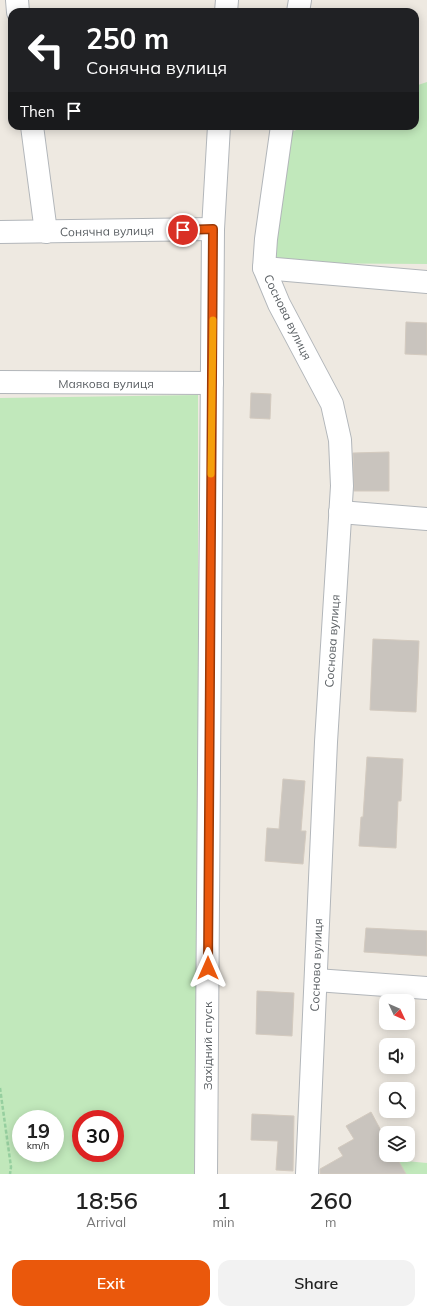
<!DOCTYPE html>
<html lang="en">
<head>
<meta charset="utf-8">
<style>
	body { margin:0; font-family:Mulish,sans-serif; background:#f2f2f2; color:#222; height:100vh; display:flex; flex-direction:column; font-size:15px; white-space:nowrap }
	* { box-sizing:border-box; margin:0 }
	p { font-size:13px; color:#767676 }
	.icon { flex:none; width:22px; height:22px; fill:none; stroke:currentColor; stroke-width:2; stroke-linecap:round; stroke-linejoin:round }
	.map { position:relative; height:1174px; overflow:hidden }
	.sheet { display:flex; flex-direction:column; background:#fff; flex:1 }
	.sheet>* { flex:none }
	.banner { position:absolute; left:8px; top:8px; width:411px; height:122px; border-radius:12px; box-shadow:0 2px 10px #0003; background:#202124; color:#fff; overflow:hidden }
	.needle { width:26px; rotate:134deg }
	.tools { position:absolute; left:379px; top:994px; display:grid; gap:8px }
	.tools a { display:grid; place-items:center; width:36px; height:36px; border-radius:8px; background:#fff; box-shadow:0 2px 10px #0003; font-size:20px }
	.speed { position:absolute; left:12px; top:1110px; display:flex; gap:8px; font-size:20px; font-weight:700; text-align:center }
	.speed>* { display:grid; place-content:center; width:52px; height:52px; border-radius:50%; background:#fff; box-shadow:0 2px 10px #0003; line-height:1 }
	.speed small { font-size:10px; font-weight:400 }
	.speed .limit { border:6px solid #d22; background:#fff; color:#111 }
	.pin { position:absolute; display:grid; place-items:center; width:34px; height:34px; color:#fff; margin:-17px; border:2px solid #fff; border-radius:50%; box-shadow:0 1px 4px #0007 }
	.me { position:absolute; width:44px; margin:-22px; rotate:0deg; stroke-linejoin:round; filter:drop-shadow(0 0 3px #0008) }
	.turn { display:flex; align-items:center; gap:14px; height:84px; padding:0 12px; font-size:18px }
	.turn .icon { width:52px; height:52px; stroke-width:2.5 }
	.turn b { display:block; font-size:28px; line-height:34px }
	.then { display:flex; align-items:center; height:38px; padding:0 12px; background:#0003; gap:8px; font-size:15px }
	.eta { display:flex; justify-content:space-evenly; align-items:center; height:68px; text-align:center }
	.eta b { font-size:24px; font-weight:600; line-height:28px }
	.button { display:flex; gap:8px; margin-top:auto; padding:8px 12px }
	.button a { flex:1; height:46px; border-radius:12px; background:#ea580c; color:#fff; font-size:16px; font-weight:600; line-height:46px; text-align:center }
	.button a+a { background:#f2f2f2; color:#222 }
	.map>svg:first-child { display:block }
</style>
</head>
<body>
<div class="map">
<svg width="427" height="1174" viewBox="0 0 427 1174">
	<rect width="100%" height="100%" fill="#eee9e1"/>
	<!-- green -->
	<g fill="#c1e8bb" fill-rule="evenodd">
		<polygon points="427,82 427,264 270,263 291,132 307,126 415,126 415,86"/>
		<path d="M198 395V1174H0V398ZM21 1119H55V1153H21ZM81 1119H115V1153H81Z"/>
		<polygon points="384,1159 427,1163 427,1174 383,1174"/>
	</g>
	<!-- building -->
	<g fill="#c9c4be" stroke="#d3cabf">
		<polygon points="406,322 427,323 427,355 405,354"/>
		<polygon points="251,393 271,394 270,419 250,418"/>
		<polygon points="389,452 389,491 354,491 353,453"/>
		<polygon points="373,639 419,641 416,712 370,710"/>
		<polygon points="367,757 403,759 401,801 398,801 396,848 359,846 361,817 363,817"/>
		<polygon points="283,779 305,781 301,831 306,831 303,864 265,861 267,828 279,829"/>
		<polygon points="366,928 427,931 427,956 364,952"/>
		<polygon points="257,991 294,993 292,1036 256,1034"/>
		<polygon points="371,1112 386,1140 386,1155 395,1155 406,1174 320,1174 320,1169 343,1156 338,1148 354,1139 346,1126"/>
		<polygon points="252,1114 294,1116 293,1171 276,1170 278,1141 251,1140"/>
	</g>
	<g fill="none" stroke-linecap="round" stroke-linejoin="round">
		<!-- minor casing -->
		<g stroke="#b2b6ba" stroke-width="24">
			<g id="minor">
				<polyline points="17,0 18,12"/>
				<polyline points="226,12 227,0"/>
				<polyline points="298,12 300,0"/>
				<polyline points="32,126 46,232"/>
				<polyline points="282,126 266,239 264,268 279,304 332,404 340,440 342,486 326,742 307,1174"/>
				<polyline points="0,232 213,229"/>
				<polyline points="264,268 427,282"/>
				<polyline points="0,382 212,383"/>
				<polyline points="340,512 427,519"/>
				<polyline points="316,980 427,988"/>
				<polyline points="206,1174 213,229 219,126"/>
			</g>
		</g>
		<!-- path -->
		<polyline stroke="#96cf9f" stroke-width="2.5" stroke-dasharray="4 2" stroke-linecap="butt" points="0,1088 11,1167 10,1174"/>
		<!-- minor -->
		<use href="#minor" stroke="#fff" stroke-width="22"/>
	</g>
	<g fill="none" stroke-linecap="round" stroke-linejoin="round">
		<!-- route casing -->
		<g stroke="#983908" stroke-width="10">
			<polyline id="route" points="183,230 213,229 208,968"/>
		</g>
		<!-- route -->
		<use href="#route" stroke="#ea580c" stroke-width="7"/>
		<!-- slow -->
		<polyline stroke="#f59e0b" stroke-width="7" points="211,474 213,320"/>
	</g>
	<g text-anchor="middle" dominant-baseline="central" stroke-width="3" stroke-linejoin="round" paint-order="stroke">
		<!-- street labels -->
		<g font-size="12" fill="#5a5f63" stroke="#fff">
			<text transform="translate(107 231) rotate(-1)">Сонячна вулиця</text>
			<text transform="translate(288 317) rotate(64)">Соснова вулиця</text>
			<text x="106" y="383">Маякова вулиця</text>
			<text transform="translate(332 641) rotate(-86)">Соснова вулиця</text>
			<text transform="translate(316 965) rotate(-88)">Соснова вулиця</text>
			<text transform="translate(207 1046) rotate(-90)">Західний спуск</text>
		</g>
	</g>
</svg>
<div class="tools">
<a><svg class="needle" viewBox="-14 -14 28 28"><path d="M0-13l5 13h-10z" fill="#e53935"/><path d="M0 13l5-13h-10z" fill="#767676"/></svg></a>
<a><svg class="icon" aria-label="sound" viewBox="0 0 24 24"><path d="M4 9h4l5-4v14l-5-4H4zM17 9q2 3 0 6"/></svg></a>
<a><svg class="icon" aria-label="search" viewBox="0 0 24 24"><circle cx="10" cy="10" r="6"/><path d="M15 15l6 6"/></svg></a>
<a><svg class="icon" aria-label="layers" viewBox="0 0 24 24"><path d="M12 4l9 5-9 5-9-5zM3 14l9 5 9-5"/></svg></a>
</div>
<div class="speed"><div>19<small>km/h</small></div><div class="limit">30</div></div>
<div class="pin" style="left:183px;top:230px;background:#d93025"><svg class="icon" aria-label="arrive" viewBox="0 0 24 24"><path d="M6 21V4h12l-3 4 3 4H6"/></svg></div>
<svg class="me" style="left:208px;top:968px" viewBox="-20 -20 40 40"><path d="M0-17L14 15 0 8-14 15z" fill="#ea580c" stroke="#fff" stroke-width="4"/></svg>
<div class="banner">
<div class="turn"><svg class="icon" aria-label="left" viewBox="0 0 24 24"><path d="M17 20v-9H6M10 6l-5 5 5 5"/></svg><div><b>250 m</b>Сонячна вулиця</div></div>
<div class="then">Then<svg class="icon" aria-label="arrive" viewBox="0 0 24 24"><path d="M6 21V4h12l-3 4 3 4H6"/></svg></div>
</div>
</div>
<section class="sheet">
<div class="eta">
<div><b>18:56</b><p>Arrival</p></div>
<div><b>1</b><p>min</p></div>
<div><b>260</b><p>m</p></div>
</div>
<div class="button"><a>Exit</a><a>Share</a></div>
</section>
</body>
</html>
